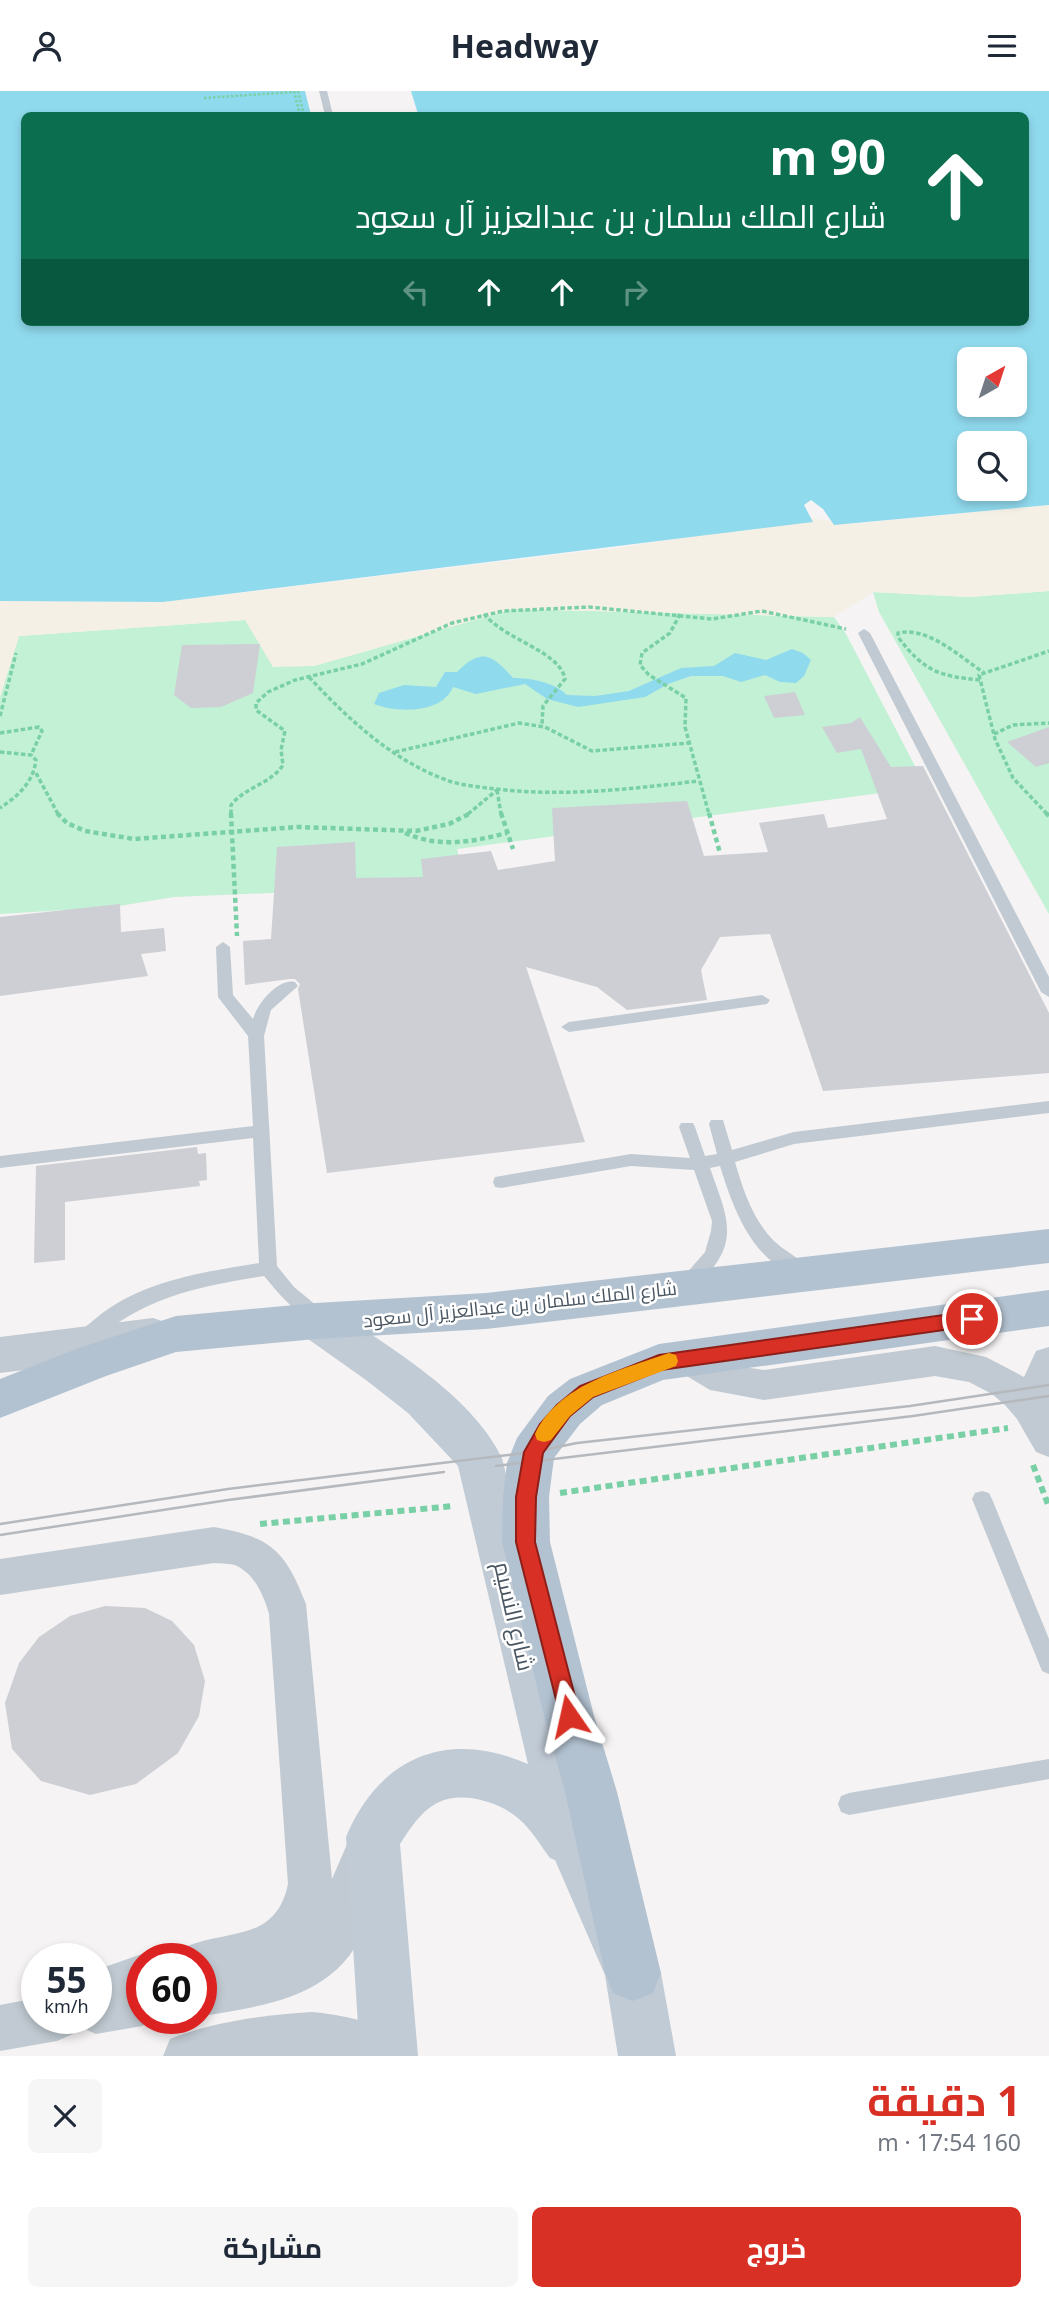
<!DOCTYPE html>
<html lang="ar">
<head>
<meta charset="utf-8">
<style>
	body { margin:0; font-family:"Noto Sans",Cairo,sans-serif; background:#f6f6f7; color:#1f2937; direction:rtl; height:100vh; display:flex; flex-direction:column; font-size:26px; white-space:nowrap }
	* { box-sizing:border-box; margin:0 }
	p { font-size:23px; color:#747a83 }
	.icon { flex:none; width:38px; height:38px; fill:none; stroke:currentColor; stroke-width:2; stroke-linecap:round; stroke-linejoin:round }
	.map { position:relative; height:1965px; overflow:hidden; direction:ltr }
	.panel { display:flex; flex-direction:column; background:#fff; flex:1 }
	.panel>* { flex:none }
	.hud { position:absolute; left:21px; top:21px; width:1008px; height:214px; border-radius:10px; box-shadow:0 4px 10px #0003; direction:rtl; background:#0b6e4f; color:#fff; overflow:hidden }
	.needle { width:46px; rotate:39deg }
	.fabs { position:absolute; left:957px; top:256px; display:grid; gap:14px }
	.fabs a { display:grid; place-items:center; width:70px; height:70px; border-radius:10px; background:#fff; box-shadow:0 4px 10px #0003; font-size:35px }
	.speed { position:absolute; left:21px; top:1852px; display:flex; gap:14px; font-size:35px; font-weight:700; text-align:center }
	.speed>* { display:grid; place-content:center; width:91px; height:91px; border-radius:50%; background:#fff; box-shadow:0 4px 10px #0003; line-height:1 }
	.speed small { font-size:18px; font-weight:400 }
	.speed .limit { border:10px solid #d22; background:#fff; color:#111 }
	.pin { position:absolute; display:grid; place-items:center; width:60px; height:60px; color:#fff; margin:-30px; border:4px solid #fff; border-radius:50%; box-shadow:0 2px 7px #0007 }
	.me { position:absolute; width:77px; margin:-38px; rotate:349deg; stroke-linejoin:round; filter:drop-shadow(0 0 5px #0008) }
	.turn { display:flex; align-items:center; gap:24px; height:147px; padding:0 28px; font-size:32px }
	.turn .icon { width:91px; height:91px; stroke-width:2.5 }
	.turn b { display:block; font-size:49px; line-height:60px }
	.lanes { display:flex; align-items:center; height:66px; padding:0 28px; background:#0003; justify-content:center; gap:35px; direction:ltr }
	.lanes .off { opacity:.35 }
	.round { display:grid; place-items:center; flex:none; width:74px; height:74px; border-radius:10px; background:#f6f6f7 }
	.head { display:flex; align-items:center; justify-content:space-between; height:119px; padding:0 28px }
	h1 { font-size:42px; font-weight:700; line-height:52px; color:#d93025 }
	.cta { display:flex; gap:14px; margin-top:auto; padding:14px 28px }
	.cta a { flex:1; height:80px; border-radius:10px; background:#d93025; color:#fff; font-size:28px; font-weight:700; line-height:80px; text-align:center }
	.cta a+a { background:#f6f6f7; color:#1f2937 }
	header { display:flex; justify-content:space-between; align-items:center; height:91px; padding:0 28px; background:#fff; font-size:32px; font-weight:700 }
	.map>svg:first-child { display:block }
</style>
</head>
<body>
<header><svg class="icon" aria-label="menu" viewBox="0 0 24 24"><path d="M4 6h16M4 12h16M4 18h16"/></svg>Headway<svg class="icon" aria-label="person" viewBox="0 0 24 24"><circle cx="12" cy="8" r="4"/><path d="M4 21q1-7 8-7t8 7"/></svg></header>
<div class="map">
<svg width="1049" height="1965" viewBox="0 0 1049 1965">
	<rect width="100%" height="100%" fill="#f5f3f3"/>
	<!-- green -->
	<g fill="#c3f1d5">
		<polygon points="1049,500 1049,823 879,521 873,501 969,506"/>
		<polygon points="513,518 834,526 846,543 926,696 457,758 470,811 340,799 174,806 113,816 0,823 0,606 19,545 245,529 314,575"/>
	</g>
	<!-- sand -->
	<polygon fill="#f5f0e5" points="1049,414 1049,500 969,506 873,501 834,526 513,518 314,575 273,576 245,529 19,545 0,606 0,510 163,511 625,456 809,427 852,433"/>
	<!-- water -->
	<g fill="#90daee" fill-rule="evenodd">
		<path d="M0 0H1049V414L834 434 823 418 811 409 804 414 813 431 163 511 0 510ZM24 24H1026V231H24ZM970 268H1015V313H970ZM970 352H1015V397H970Z"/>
		<path d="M792 558 803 562 811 569 804 585 796 592 780 591 765 584 741 591 723 585H691L668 593 645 606 578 616 547 608 525 593 476 603 453 596C442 623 397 622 374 613L379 602 404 594 436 596 445 581H457C482 556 492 564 513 587 531 587 554 591 567 604L595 605 629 600 681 577 714 575 735 562 766 569Z"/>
	</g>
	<!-- pier -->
	<polygon fill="#f5f3f3" points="305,0 411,0 418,23 311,24"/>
	<!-- building -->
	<g fill="#cdcfd5">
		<polygon points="260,553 253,602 221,616 191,617 174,604 182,554"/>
		<polygon points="795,601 805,624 774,627 764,605"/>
		<polygon points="860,626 891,676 923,675 1049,922 1049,982 823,1000 770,843 720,846 701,879 707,909 627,919 597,896 526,876 585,1051 327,1082 298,898 300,893 295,888 289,888 245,894 243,850 271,848 277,756 355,751 356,787 423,786 421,768 491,760 498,779 555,770 552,717 687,710 704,765 768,761 759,732 824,723 828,737 887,728 861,658 837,662 822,636 851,632"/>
		<polygon points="1049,636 1049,672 1036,676 1007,651"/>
		<polygon points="120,813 121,841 164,837 166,860 141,863 148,885 0,905 0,826"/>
		<polygon points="197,1056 198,1063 206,1062 207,1089 199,1090 200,1095 65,1111 65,1169 34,1172 36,1075"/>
		<polygon points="105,1515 145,1517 172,1530 194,1554 205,1590 199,1625 178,1662 136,1693 90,1704 41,1690 12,1658 5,1612 19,1572 39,1546 70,1525"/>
	</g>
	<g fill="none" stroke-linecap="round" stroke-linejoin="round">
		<!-- path-far3 -->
		<g stroke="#7ad0a6" stroke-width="2.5" stroke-dasharray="2.5 2" stroke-linecap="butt">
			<polyline points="294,0 300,24"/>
			<polyline points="298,0 304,24"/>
			<polyline points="204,7 294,1"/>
			<polyline points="281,24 300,24"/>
		</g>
		<!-- path-far2 -->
		<g stroke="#7ad0a6" stroke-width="3.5" stroke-dasharray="4.5 2.5" stroke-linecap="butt">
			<path d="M484 523C505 549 560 560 565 588L543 615 542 634"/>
			<polyline points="680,523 670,542 642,562 640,574 649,584 686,607 685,636 709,723"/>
			<path d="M309 586C349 629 393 670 449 690 464 695 481 696 496 698 564 706 631 698 698 690"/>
			<path d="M980 589C938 585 924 580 898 546V542C928 535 960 566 983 581"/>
			<polyline points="0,625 16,562"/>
			<polyline points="0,642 39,636 42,640 31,664"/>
			<polyline points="994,643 1013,634 1049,632"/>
			<path d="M0 661 31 664 36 669C33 692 18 705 0 717"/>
			<polyline points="395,661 519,632 545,636 592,660 689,652"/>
			<polyline points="36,682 58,723"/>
			<polyline points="497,699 501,723"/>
			<path d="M231 723V714C245 696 271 693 283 674L281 659 285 640 256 619V612L268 601 295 589 362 573 452 532 503 520 589 516 712 528 762 520 846 538"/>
			<polyline points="468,723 497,699"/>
			<polyline points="1047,723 1013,687 995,648 979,584 1049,560"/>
		</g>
		<!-- path-far1 -->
		<g stroke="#7ad0a6" stroke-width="4.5" stroke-dasharray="5 3.5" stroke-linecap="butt">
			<polyline points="57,722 67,732 85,740 134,748 298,736 416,740 449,733 471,722"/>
			<polyline points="231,722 237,845"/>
			<polyline points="501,722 513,758"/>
			<polyline points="709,722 720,762"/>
			<polyline points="1046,722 1049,725"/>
			<path d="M405 742C439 757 472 751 507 742"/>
		</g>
		<!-- path -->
		<g stroke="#7ad0a6" stroke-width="6" stroke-dasharray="7 4.5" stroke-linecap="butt">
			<polyline points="1033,1374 1049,1416"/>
			<polyline points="560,1402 1008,1337"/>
			<polyline points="260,1433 454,1415"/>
		</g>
		<!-- service -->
		<g fill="#c1cad2" fill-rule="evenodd">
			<polygon points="319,0 327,0 333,24 325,24"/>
			<polygon points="864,538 870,542 1049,886 1049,906 1041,901 858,542"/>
			<path d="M223 851 230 856 233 904 253 928C257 913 278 887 295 891L298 895 271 919 264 945 277 1175 294 1196 322 1219 325 1224 322 1229C304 1235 275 1198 264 1185 196 1196 145 1206 91 1252L85 1254 79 1252 76 1247C80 1239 88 1234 95 1228 140 1190 203 1181 259 1172L253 1047 0 1077V1065L253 1035 248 945 218 906 216 856Z"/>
			<polygon points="762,904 770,909 767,913 569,941 561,936 569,931"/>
			<path d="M1049 1010V1022L794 1053 735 1071C743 1099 753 1129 774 1150 783 1159 801 1167 807 1178L804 1183 798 1185C752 1170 733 1117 720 1075L710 1077C725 1121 742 1149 704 1187 697 1195 691 1200 681 1197L678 1192 705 1161 711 1140 712 1130 694 1079 631 1075 501 1097 495 1096 493 1091 495 1086 501 1085 631 1063 690 1067 679 1036 681 1032H693L695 1036 705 1065 717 1063 709 1033 711 1029H723L732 1059 794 1041Z"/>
			<polygon points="982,1400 989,1402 992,1408 1049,1548 1049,1583 1042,1580 972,1408 975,1402"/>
			<polygon points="1049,1668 1049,1688 849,1724 841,1721 838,1713 841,1705 849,1702"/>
		</g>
		<!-- minor -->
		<g fill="#c1cad2" fill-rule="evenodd">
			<polygon points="688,1252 730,1274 764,1279 935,1255 986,1266 1024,1286 1036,1260 1049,1256 1049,1366 1036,1361 1017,1328 1005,1314 992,1303 969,1291 935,1285 764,1309 710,1299 675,1278 670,1267 675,1256"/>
			<path d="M214 1436C271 1446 285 1459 306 1513L332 1788 348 1751 364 1745 380 1751 386 1767C382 1777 376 1787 373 1797 370 1807 372 1818 368 1829 342 1905 271 1914 201 1925V1867H180L185 1856C229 1838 276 1851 288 1793L269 1523C264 1505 255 1484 237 1475 231 1472 221 1473 214 1472L0 1504V1468Z"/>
			<polygon points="142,1863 152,1867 142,1867 142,1927 158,1928 142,1935 96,1943 80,1936 78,1932 73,1943 57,1950 0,1960 0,1914 37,1907 37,1927 96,1927 96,1879"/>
			<path d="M312 1921C335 1923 381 1930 396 1949 399 1953 401 1960 403 1965H163L170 1948C214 1930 266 1924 312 1921Z"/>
		</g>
		<!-- tertiary -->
		<polygon fill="#c1cad2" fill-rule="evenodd" points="153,1227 168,1232 175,1245 168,1258 153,1263 0,1282 0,1246"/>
		<!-- secondary -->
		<path fill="#c1cbd6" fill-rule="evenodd" d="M316 1212 331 1217C388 1255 472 1304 502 1367L564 1622 603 1754 661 1882 676 1965H618L605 1884 555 1769 550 1767C540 1754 532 1739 519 1728 500 1711 462 1699 437 1712 420 1721 410 1738 400 1753L418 1965H360L346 1746C380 1665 448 1638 528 1673L458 1375 408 1322 366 1289 301 1243 294 1230 301 1217Z"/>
		<!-- primary -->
		<g fill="#b3c2d1" fill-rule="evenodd">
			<polygon points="1049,1138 1049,1172 486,1238 316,1248 176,1261 106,1285 0,1327 0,1288 76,1258 176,1225 316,1212 486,1202"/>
			<polygon points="1049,1199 1049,1235 663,1289 602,1314 580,1333 554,1367 549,1406 550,1451 594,1625 617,1701 661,1882 653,1902 633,1910 613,1902 605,1882 565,1701 544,1625 502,1451 503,1406 507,1372 517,1347 548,1305 570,1288 659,1253"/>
		</g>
		<!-- tram -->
		<g stroke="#b5b8bd" stroke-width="2.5">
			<polyline points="496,1375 913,1325 1049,1305"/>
			<polyline points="0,1433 228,1398 533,1361 577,1352 910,1315 1049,1294"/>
			<polyline points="0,1444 228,1409 444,1381"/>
		</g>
	</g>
	<!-- route -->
	<polygon fill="#d93025" stroke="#8d1f18" stroke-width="2" points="972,1220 978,1222 981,1228 978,1233 972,1235 661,1279 593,1306 570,1325 543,1362 536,1406 535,1451 580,1625 577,1632 569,1635 562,1632 516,1451 516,1406 524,1361 540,1333 557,1314 580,1295 659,1264"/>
	<!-- slow -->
	<path fill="#f59e0b" d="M669 1262 676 1264 678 1270 676 1275 593 1306 570 1325 551 1349 544 1351 537 1349 535 1343C559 1293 621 1279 669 1262Z"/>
	<g text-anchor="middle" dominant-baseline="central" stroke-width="5" stroke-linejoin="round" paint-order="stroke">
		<!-- street labels -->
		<g font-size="19" fill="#4a5661" stroke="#fff">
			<text transform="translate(520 1213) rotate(-6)">شارع الملك سلمان بن عبدالعزيز آل سعود</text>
		</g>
		<!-- near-street labels -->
		<g font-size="23" fill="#4a5661" stroke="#fff">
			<text transform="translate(515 1525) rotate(77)">شارع النسيم</text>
		</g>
	</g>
</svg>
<div class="fabs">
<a><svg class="needle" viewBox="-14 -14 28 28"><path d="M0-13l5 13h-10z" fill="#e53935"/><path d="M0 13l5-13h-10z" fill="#747a83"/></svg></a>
<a><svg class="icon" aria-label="search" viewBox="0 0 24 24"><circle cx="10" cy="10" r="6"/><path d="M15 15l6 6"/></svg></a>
</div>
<div class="speed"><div>55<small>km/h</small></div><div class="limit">60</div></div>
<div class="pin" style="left:972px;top:1228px;background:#d93025"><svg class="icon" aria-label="arrive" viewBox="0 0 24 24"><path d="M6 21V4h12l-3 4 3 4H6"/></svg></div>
<svg class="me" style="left:569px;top:1625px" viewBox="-20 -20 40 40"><path d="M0-17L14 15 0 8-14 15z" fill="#d93025" stroke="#fff" stroke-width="4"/></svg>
<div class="hud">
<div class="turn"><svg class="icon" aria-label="ahead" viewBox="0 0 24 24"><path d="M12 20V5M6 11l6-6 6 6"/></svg><div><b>90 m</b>شارع الملك سلمان بن عبدالعزيز آل سعود</div></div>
<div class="lanes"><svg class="icon off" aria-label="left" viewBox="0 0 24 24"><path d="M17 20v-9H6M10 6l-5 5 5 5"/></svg><svg class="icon" aria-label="ahead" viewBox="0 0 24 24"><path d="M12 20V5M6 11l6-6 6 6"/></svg><svg class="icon" aria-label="ahead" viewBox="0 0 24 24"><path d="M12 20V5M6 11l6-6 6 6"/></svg><svg class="icon off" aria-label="right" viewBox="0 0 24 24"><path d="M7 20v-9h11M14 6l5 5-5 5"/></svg></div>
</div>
</div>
<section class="panel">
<div class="head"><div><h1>1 دقيقة</h1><p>160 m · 17:54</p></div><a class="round"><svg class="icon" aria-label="close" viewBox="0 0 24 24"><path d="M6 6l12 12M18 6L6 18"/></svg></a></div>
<div class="cta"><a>خروج</a><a>مشاركة</a></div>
</section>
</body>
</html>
